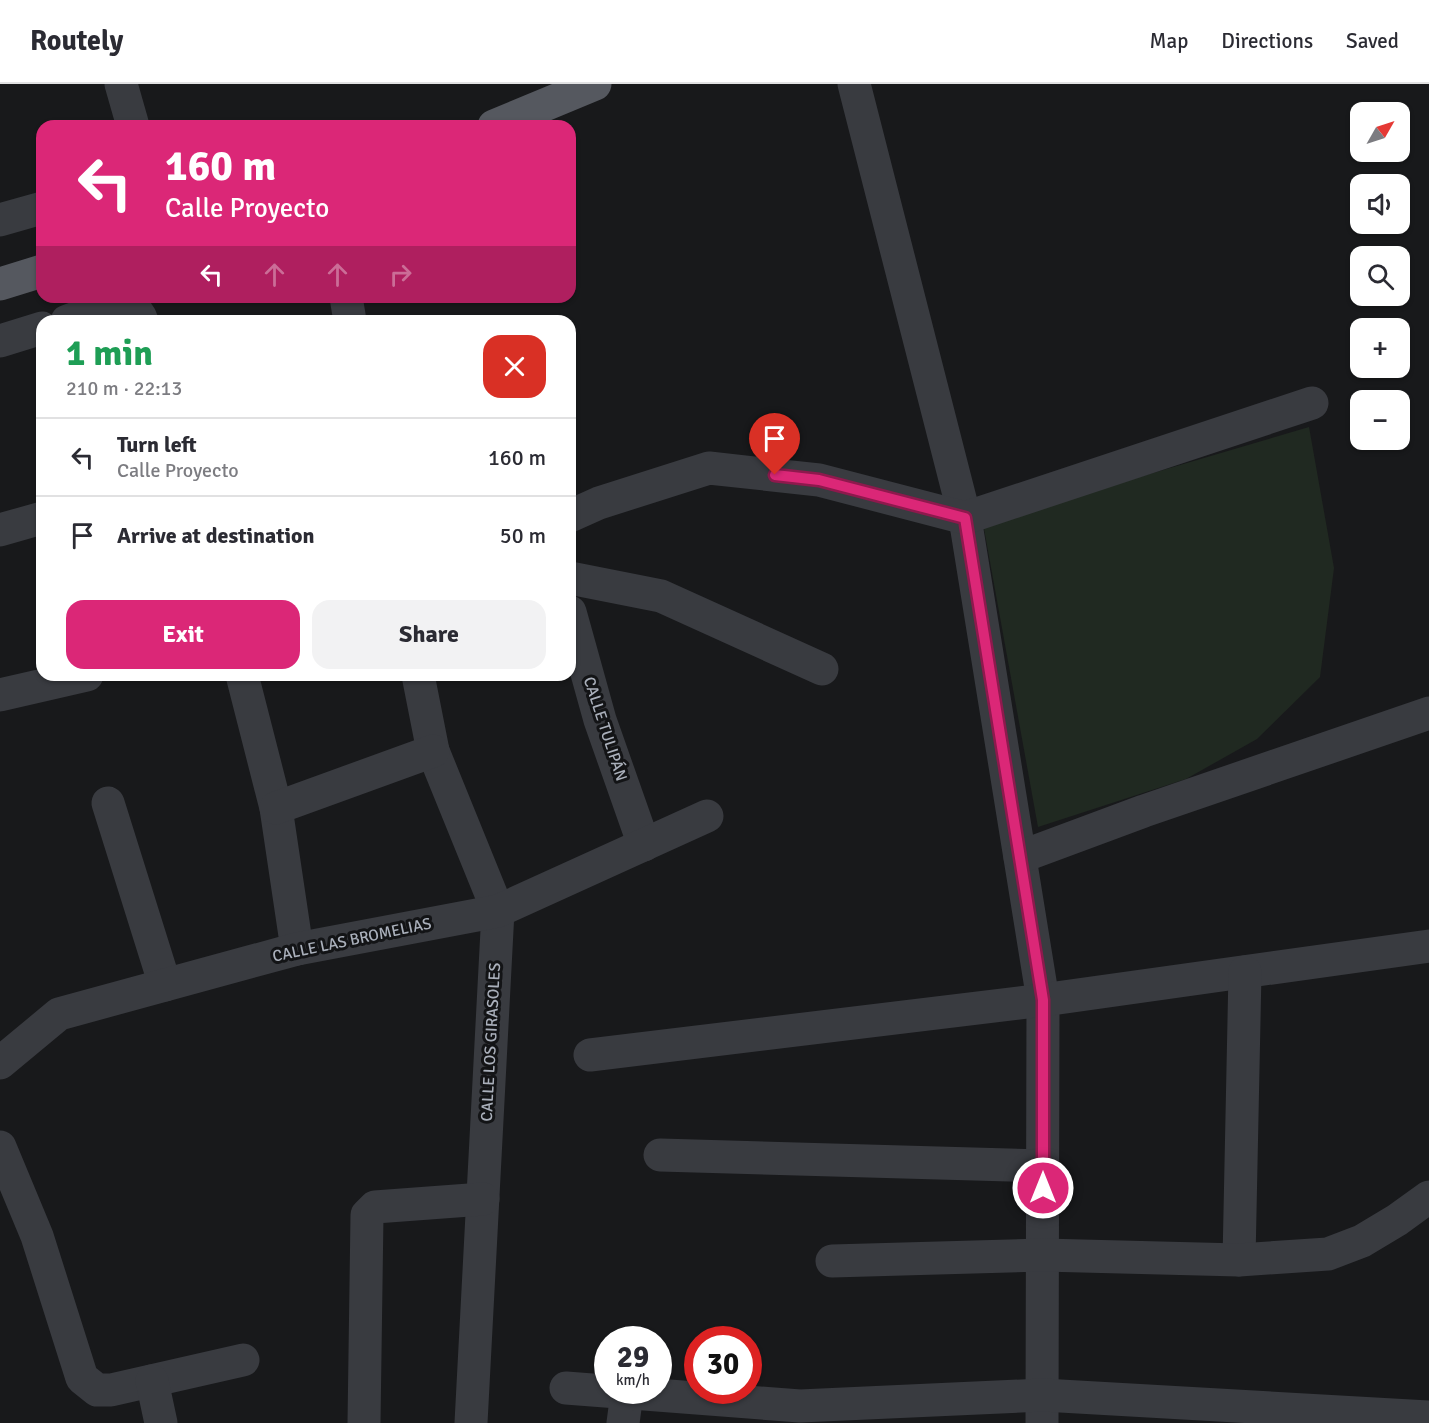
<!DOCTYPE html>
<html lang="en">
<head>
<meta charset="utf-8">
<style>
	body { margin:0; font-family:Signika,sans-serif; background:#f2f2f3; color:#2b2b33; height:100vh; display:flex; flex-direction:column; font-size:22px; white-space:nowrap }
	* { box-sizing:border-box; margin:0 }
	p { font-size:20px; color:#7c7c81 }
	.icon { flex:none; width:33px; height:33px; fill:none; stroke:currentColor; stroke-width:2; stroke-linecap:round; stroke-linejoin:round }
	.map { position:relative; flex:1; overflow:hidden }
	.details { position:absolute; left:36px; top:231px; width:540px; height:366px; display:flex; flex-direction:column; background:#fff; border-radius:18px; box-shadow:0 2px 4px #0004 }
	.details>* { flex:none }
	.top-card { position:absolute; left:36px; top:36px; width:540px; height:183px; border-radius:18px; box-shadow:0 2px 4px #0004; background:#db2777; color:#fff; overflow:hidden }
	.needle { width:39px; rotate:51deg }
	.controls { position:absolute; left:1350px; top:18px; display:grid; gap:12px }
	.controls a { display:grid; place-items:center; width:60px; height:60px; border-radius:12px; background:#fff; box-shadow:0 2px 4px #0004; font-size:30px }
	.speed { position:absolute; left:594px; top:1242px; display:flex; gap:12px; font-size:30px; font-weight:700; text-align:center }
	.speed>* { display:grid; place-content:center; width:78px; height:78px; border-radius:50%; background:#fff; box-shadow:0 2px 4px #0004; line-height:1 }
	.speed small { font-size:15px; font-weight:400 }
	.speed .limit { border:9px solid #d22; background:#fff; color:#111 }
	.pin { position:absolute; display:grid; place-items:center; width:51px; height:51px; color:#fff; margin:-62px -26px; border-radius:50% 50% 50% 0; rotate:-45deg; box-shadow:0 0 6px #0007 }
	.pin .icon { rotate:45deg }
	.me { position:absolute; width:66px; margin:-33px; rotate:0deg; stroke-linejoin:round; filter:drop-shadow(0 0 4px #0008) }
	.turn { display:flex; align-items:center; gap:21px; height:126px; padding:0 30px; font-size:27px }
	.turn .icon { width:78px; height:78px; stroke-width:2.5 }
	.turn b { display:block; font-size:42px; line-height:51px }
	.lanes { display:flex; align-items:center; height:57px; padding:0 30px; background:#0003; justify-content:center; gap:30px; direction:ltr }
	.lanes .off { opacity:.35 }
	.round { display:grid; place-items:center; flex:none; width:63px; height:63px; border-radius:18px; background:#f2f2f3 }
	.summary { display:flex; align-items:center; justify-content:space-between; height:102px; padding:0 30px }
	h1 { font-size:36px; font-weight:700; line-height:45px; color:#1e9e55 }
	.action { display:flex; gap:12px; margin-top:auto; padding:12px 30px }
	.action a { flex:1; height:69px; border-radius:18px; background:#db2777; color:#fff; font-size:24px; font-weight:700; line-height:69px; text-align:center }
	.action a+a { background:#f2f2f3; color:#2b2b33 }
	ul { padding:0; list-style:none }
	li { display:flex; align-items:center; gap:18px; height:78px; padding:0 30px; border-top:2px solid #e1e1e2 }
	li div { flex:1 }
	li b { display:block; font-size:22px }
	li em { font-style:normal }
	header { display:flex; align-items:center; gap:36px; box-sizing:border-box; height:84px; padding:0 30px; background:#fff; border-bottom:2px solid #e1e1e2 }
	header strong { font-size:28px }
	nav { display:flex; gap:33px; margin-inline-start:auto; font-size:21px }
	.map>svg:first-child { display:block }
</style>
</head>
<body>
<header>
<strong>Routely</strong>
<nav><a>Map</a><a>Directions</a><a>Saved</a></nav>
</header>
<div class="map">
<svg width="1429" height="1339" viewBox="0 0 1429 1339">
	<rect width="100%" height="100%" fill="#18191b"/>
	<!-- green -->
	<polygon fill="#202921" points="1309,343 1334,484 1320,593 1257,655 1186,695 1038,743 983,439"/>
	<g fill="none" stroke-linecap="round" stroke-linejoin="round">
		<!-- street -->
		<g stroke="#393b40" stroke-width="33">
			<polyline points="121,0 133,42"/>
			<polyline points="854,0 965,434 1043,916 1042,1339"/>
			<polyline points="0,136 42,124"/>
			<polyline points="346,213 350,237"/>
			<path d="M67 237C88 231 132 207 142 237"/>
			<polyline points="0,257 42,244"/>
			<polyline points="570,432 599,419 709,384 819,396 965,434 1312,319"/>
			<polyline points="0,446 42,434"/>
			<polyline points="570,494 661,512 822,585"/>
			<polyline points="570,528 600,636 644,761"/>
			<polyline points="242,591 276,724 297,865"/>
			<polyline points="418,591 433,667 498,827 471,1339"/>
			<polyline points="0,611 87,591"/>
			<polyline points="108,719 165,901"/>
			<polyline points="276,724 433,667"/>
			<polyline points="1020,773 1144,727 1429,629"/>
			<polyline points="590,971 1043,916 1429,862"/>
			<polyline points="0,979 59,930 297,865 498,827 707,732"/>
			<polyline points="0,1063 37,1152 82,1294 97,1306 111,1306 243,1276"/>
			<polyline points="660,1071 1043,1082"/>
			<polyline points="1239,1176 1245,888"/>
			<polyline points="832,1177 1043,1171 1239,1176 1328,1170 1362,1157 1397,1136 1429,1113"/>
			<polyline points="152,1297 161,1339"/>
			<polyline points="566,1304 800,1322 1043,1311 1429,1333"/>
			<polyline points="364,1339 367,1131 375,1123 483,1115"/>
			<polyline points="623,1339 627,1309"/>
		</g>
		<!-- primary -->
		<g stroke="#55585f" stroke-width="33">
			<polyline points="494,42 595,0"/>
			<polyline points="0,200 42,187"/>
		</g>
	</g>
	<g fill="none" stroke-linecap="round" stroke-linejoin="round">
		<!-- route casing -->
		<g stroke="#8e194d" stroke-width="15">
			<polyline id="route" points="775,391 819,396 965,434 1043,916 1043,1104"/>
		</g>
		<!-- route -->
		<use href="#route" stroke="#db2777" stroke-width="10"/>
	</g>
	<g text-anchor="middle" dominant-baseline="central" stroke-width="6" stroke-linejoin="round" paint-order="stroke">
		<!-- street labels -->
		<g font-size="16" fill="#aab0bb" stroke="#131416">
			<text transform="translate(605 645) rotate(72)">CALLE TULIPÁN</text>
			<text transform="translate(352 856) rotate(-12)">CALLE LAS BROMELIAS</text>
			<text transform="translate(491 958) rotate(-87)">CALLE LOS GIRASOLES</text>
		</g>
	</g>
</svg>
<div class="controls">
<a><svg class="needle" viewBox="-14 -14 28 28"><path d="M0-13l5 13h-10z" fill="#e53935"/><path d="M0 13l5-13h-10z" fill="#7c7c81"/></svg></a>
<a><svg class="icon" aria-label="sound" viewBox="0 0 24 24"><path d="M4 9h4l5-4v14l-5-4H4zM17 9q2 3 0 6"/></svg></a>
<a><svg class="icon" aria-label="search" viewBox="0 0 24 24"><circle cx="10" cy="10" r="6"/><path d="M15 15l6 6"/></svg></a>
<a>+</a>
<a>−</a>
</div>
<div class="speed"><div>29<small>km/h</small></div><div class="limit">30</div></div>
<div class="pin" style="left:775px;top:391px;background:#d93025"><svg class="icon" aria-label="arrive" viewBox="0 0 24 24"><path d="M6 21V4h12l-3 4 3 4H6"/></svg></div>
<svg class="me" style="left:1043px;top:1104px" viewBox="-20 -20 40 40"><circle r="17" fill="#db2777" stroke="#fff" stroke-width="3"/><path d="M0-11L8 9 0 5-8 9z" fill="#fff"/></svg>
<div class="top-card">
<div class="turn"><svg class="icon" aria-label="left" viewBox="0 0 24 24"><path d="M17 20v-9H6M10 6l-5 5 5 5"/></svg><div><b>160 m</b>Calle Proyecto</div></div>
<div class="lanes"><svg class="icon" aria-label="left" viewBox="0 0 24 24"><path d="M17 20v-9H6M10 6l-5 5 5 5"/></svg><svg class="icon off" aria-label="ahead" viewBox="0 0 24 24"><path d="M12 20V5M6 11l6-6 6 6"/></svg><svg class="icon off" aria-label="ahead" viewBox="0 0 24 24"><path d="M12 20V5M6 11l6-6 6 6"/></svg><svg class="icon off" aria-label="right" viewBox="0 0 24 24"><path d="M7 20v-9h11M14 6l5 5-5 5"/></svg></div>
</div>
<section class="details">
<div class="summary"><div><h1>1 min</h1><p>210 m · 22:13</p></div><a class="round" style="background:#d93025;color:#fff"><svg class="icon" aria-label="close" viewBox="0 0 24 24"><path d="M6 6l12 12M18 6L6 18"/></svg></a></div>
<ul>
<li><svg class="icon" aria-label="left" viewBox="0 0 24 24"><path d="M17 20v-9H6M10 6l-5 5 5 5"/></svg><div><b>Turn left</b><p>Calle Proyecto</p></div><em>160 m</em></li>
<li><svg class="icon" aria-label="arrive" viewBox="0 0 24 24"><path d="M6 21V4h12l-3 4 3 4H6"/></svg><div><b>Arrive at destination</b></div><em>50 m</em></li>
</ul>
<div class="action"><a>Exit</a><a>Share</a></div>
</section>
</div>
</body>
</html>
